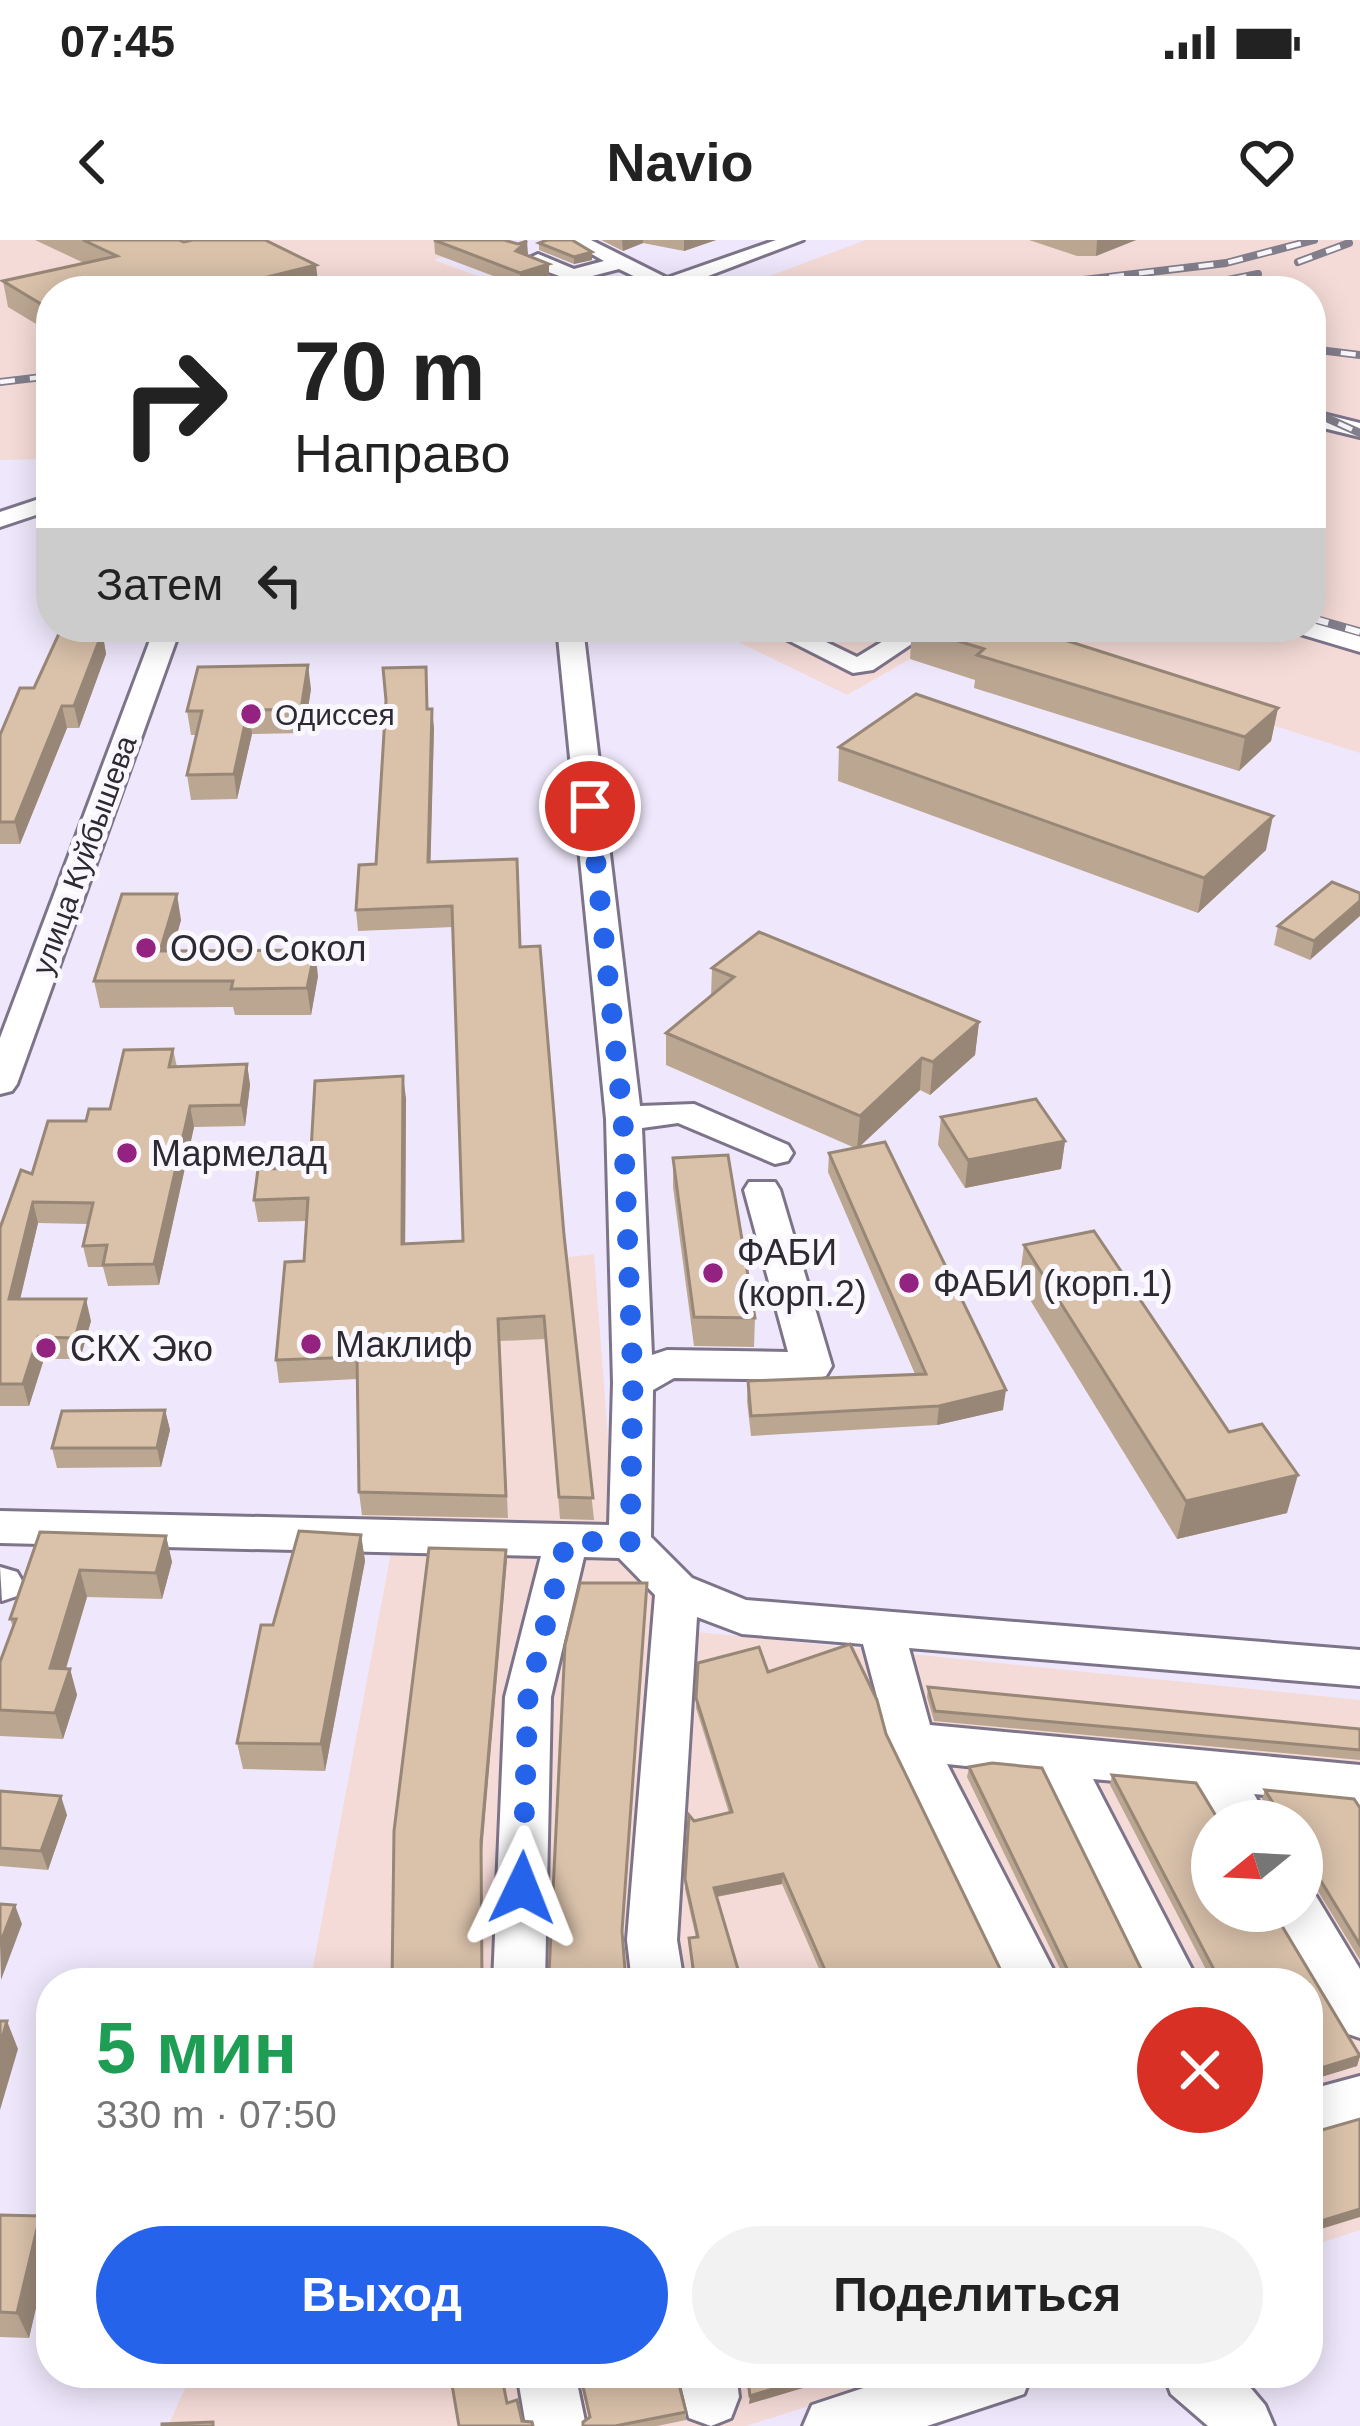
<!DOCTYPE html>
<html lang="ru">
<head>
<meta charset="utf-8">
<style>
	body { margin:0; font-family:Arial,sans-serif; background:#f2f2f2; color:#222; height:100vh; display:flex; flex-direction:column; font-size:45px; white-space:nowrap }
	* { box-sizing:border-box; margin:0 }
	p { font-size:39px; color:#767676 }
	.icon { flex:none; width:66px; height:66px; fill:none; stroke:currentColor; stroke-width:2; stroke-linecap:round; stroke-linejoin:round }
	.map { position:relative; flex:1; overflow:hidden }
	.details { position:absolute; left:36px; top:1728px; width:1287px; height:420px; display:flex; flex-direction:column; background:#fff; border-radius:48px; box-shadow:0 6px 30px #0003 }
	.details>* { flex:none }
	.guide { position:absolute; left:36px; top:36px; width:1290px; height:366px; border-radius:48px; box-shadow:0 6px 30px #0003; background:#fff; color:#222; overflow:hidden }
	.needle { width:78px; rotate:252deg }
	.fabs { position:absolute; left:1191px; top:1560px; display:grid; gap:24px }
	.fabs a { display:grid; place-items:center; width:132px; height:132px; border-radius:50%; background:#fff; box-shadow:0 6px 30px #0003; font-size:60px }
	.pin { position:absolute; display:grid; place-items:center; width:102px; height:102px; color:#fff; margin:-51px; border:6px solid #fff; border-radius:50%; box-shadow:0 3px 12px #0007 }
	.me { position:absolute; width:132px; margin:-66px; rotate:2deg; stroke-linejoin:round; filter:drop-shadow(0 0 9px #0008) }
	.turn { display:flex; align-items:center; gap:42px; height:252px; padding:0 60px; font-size:54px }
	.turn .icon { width:156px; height:156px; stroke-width:2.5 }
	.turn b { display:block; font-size:84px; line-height:102px }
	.then { display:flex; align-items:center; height:114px; padding:0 60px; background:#0003; gap:24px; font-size:45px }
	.round { display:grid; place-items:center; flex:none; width:126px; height:126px; border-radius:63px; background:#f2f2f2 }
	.overview { display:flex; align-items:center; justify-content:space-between; height:204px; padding:0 60px }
	h1 { font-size:72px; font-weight:700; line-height:90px; color:#1e9e55 }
	.button { display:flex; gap:24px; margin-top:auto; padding:24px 60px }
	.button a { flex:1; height:138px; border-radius:72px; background:#2563eb; color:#fff; font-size:48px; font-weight:700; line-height:138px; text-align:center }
	.button a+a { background:#f2f2f2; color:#222 }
	.status { display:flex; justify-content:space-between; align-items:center; height:84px; padding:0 60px; background:#fff; direction:ltr }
	.status svg { height:33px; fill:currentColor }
	header { display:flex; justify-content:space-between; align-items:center; height:156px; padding:0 60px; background:#fff; font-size:54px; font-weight:700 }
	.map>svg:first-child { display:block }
</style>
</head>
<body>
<div class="status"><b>07:45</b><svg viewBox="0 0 49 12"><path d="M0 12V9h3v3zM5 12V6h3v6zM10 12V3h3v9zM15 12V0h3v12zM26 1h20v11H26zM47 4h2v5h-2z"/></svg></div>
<header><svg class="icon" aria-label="back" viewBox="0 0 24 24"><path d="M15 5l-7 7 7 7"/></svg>Navio<svg class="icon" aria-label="heart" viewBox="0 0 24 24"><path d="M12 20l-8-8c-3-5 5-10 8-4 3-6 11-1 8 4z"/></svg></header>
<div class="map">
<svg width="1360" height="2186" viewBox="0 0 1360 2186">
	<rect width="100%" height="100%" fill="#efe8fc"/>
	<!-- industrial -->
	<g fill="#f5dbd7" fill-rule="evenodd">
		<polygon points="0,0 498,0 434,20 518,51 51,51 51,219 0,220"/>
		<polygon points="866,0 1360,0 1360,513 963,387 1311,387 1311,51 729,51"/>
		<polygon points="708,387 947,387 910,419 847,455"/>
		<path d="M535 1006 569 1017 594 1014 617 1316 688 1391 1360 1460V1990L1308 2007V1743H310L395 1291 362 1289 358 1027ZM1212 1581H1302V1671H1212Z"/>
		<polygon points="192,2133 912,2133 746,2186 168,2186"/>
	</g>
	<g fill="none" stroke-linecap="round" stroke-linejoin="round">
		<!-- minor casing -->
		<g stroke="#7d748a" stroke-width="6">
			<g id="minor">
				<polygon points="567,0 591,0 667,38 776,0 803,0 674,49 638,51 650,44 619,29 573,41 521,22 538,14 574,29 604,21"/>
				<polygon points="1311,171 1360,183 1360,197 1311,185"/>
				<polygon points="51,255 51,270 0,287 0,272"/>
				<polygon points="1311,382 1360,396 1360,412 1293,392 1289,387 1311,387"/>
				<polygon points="155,387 181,387 17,844 12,851 0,854 0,798"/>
				<polygon points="557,387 583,387 640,866 694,864 788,905 793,913 788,921 775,924 678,883 642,888 652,1115 667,1110 788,1112 744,950 749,942 775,942 780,950 832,1126 826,1136 812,1140 674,1138 653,1150 651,1297 692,1338 746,1360 1360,1410 1360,1446 909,1408 930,1485 1360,1525 1360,1565 1254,1554 1269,1581 1220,1581 1201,1549 1093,1539 1199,1743 1147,1743 1043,1534 947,1524 1060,1743 1008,1743 889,1502 863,1404 742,1394 697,1377 677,1700 684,1743 632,1743 627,1700 655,1355 619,1318 584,1317 551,1457 545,1743 493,1743 505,1457 541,1316 0,1303 0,1271 609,1285 613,1143 606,879"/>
				<polygon points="762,387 795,387 857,417 903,389 921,389 925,395 873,430 853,433"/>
				<polygon points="0,1327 17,1332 24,1344 17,1356 2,1361"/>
				<polygon points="1302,1651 1316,1656 1360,1729 1360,1798 1342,1792 1273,1671 1302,1671"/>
				<polygon points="1360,1836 1360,1886 1308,1900 1308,1850"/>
				<polygon points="517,2133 575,2133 586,2186 526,2186"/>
				<polygon points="678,2133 736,2133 739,2157 731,2178 711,2186 689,2178"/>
				<polygon points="909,2133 1032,2133 1024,2154 927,2186 803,2186 812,2165"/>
				<polygon points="1163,2133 1238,2133 1265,2165 1274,2186 1208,2186 1171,2154"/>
			</g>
		</g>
		<!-- minor -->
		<use href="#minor" fill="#fff" fill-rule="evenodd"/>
		<!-- rail-far1 casing -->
		<g stroke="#837e8c" stroke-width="8">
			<g id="rail-far1">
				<polyline points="1298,22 1349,3"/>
				<polyline points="990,51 1226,23 1314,0"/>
				<polyline points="1173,51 1258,34"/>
				<polyline points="1311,109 1360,115"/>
				<polyline points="0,142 51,136"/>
				<polyline points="1311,171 1360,193"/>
			</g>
		</g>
		<!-- rail casing -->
		<g stroke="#837e8c" stroke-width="9">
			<polyline id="rail" points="1311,378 1360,392"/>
		</g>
		<!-- rail-far1 -->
		<use href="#rail-far1" stroke="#faf8fd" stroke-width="4.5" stroke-dasharray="15" stroke-linecap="butt"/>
		<!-- rail -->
		<use href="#rail" stroke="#faf8fd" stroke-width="6" stroke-dasharray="18" stroke-linecap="butt"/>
	</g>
	<!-- wall -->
	<g fill="#bba692">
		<polygon points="35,0 179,0 319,50 51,51 51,93 8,67 3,41 84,23"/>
		<polygon points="434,0 528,14 526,15 549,37 520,46 435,14"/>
		<polygon points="601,0 716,0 684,11 643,3 623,11"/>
		<polygon points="1029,0 1136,0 1096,16 1077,16"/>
		<polygon points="539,3 592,20 574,24 539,10"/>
		<polygon points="59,387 107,387 103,396 106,414 79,488 67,488 20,604 0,604 0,495 34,448 60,391"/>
		<polygon points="912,387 1278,468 1271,501 1239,531 974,448 975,440 910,419"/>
		<polygon points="311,449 304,493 252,494 237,559 191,560 187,535 196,495 191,495 187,471"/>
		<polygon points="428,469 434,488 430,622 520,707 564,995 594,1280 560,1279 545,1099 500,1101 508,1278 362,1275 359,1252 357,1139 279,1143 276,1120 304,1021 306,981 258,982 254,960 310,928 406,858 405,1004 463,1001 453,687 358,691 356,670 376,624"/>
		<polygon points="839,507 1266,610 1198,673 838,541"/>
		<polygon points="1332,642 1310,720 1274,705 1278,686"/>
		<polygon points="181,680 172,711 318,736 311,775 235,775 233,767 100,768 94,741"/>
		<polygon points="712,728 979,782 975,815 930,855 920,850 859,907 1003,1170 937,1185 751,1196 747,1161 748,1141 915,1134 828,932 829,913 855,908 666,825 666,793 711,756"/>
		<polygon points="173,809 177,827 247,824 250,845 245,886 194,887 159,1045 108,1046 103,1027 88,1027 83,1006 88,984 38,983 20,1059 91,1081 80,1119 44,1119 29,1166 0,1166 0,988 32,934 86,881 110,869"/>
		<polygon points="941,877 1065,901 1061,929 965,948 938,905"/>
		<polygon points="673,918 755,1078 754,1107 694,1106 673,947"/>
		<polygon points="1024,1005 1229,1192 1287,1273 1177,1299 1019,1042"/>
		<polygon points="165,1170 170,1190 161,1227 57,1228 52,1208"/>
		<polygon points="40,1292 166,1296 172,1322 162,1359 87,1357 66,1429 70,1429 77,1455 63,1499 0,1496 0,1422 13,1387 10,1379"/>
		<polygon points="361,1295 365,1321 325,1531 243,1529 237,1503 273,1385"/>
		<polygon points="698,1423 768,1432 886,1494 1007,1743 820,1731 782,1644 717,1657 742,1743 693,1743 689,1698 696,1698 685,1649 689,1575 694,1581 729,1573 696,1468"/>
		<polygon points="928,1447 1360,1489 1360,1520 934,1481 927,1457"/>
		<polygon points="969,1527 1148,1743 1067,1743 967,1537"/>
		<polygon points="1112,1535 1196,1543 1219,1581 1212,1581 1212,1671 1273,1671 1360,1815 1357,1826 1308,1841 1308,1743 1213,1743 1110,1545"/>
		<polygon points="1265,1550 1360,1568 1360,1720 1302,1625 1302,1581 1275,1581 1262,1559"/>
		<polygon points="0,1551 67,1575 48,1630 0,1626"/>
		<polygon points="0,1975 40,1976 51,2002 29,2098 0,2097"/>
		<polygon points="578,2133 676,2133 686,2172 686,2180 657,2186 583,2186 589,2178"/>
	</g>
	<!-- shaded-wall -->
	<g fill="#988777">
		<polygon points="622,0 643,0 643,3 623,11"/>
		<polygon points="684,0 716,0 684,11"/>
		<polygon points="1097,0 1136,0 1096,16"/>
		<polygon points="527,1 528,14 517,24 516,11"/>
		<polygon points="592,12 592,20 574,24 574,17"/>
		<polygon points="549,24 549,37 520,46 520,33"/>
		<polygon points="316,25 319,50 317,51 210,51"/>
		<polygon points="93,387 107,387 103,396 106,414 79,488 74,466"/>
		<polygon points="308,425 311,449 304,493 301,469"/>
		<polygon points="62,466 67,488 20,604 15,582"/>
		<polygon points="1278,468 1271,501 1239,531 1245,497"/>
		<polygon points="432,469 434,488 430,643 428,622"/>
		<polygon points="248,470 252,494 237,559 234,534"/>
		<polygon points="1273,576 1266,610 1198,673 1204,638"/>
		<polygon points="177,654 181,680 165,737 160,711"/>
		<polygon points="1360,661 1360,676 1310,720 1314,701"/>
		<polygon points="315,710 318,736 311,775 307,748"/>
		<polygon points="979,782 975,815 930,855 933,822"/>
		<polygon points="922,818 920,850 857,909 860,876"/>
		<polygon points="247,824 250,845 245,886 241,865"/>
		<polygon points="403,836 406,858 405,1026 402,1004"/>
		<polygon points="190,866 194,887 159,1045 154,1024"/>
		<polygon points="1065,901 1061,929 965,948 968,920"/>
		<polygon points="33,962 38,983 15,1081 9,1059"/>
		<polygon points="86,1059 91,1081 80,1119 75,1098"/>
		<polygon points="38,1097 44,1119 29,1166 23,1144"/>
		<polygon points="1006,1150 1003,1170 937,1185 939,1166"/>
		<polygon points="165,1170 170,1190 161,1227 157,1208"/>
		<polygon points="1298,1235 1287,1273 1177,1299 1186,1261"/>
		<polygon points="361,1295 365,1321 325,1531 321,1504"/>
		<polygon points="166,1296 172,1322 162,1359 156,1333"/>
		<polygon points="506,1310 507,1320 482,1612 482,1743 481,1602"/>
		<polygon points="80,1330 87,1357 58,1454 50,1428"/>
		<polygon points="70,1429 77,1455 63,1499 55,1473"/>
		<polygon points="61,1556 67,1575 48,1630 41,1611"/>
		<polygon points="783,1634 782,1644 714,1657 714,1648"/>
		<polygon points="15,1665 22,1684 1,1740 0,1704"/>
		<polygon points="7,1781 18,1809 0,1870 0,1805"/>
		<polygon points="1360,1816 1357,1826 1308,1841 1308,1832"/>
		<polygon points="1360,1969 1360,1977 1308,1993 1308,1985"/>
		<polygon points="40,1976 51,2004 29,2098 17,2073"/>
		<polygon points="824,2133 831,2133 830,2140 749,2164 750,2156"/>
	</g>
	<!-- building -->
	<g fill="#d9c1aa" stroke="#988777" stroke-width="3">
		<polygon points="83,0 179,0 184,2 193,0 265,0 316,25 210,51 51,51 51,70 3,41 117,16"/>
		<polygon points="434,0 504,0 518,4 527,1 516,11 549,24 520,33"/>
		<polygon points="547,0 572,0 592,12 574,17 539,3"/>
		<polygon points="62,387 93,387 91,393 102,393 74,466 62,466 15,582 0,582 0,495 20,448 34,448"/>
		<polygon points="913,387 1024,387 1278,468 1245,497 977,415 984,409"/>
		<polygon points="308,425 301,469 248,470 234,534 187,535 202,471 187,471 198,427"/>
		<polygon points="426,427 427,469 432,469 428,622 517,619 520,707 540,706 564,995 593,1258 559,1257 544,1076 498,1079 506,1256 359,1252 357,1117 276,1120 285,1022 304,1021 308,958 254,960 258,929 310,928 315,841 403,836 402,1004 463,1001 452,666 356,670 359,625 376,624 386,460 383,428"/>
		<polygon points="916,454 1273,576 1204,638 839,507"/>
		<polygon points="1332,642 1360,653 1360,661 1314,701 1278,686"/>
		<polygon points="122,654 177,654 160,711 315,710 307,748 231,749 233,741 94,741"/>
		<polygon points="759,692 979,782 933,822 922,818 860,876 666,793 734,737 712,728"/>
		<polygon points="173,809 169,827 247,824 241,865 190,866 154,1024 103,1025 107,1005 83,1006 93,963 33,962 9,1059 86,1059 75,1098 38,1097 23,1144 0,1144 0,988 21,930 32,934 48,881 86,881 89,869 110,869 124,810"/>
		<polygon points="1036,859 1065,901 968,920 941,877"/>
		<polygon points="885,902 1006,1150 939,1166 751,1176 748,1141 926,1134 829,913"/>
		<polygon points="728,915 755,1078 694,1077 673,918"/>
		<polygon points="1094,991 1229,1192 1262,1184 1298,1235 1186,1261 1024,1005"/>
		<polygon points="165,1170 157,1208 52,1208 62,1171"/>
		<polygon points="299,1291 361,1295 321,1504 237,1503 261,1385 273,1385"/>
		<polygon points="40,1292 166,1296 156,1333 80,1330 50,1428 70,1429 55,1473 0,1470 0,1422 16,1379 10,1379"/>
		<polygon points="429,1308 506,1310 481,1602 482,1743 392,1743 394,1591"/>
		<polygon points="580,1343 647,1343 622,1691 626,1743 543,1743 544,1738 549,1734 565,1405"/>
		<polygon points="850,1404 877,1460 886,1494 1007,1743 756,1743 825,1730 783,1634 714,1648 742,1743 695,1743 689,1698 698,1697 685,1639 689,1575 694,1581 732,1572 696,1458 698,1423 759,1407 768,1432"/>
		<polygon points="928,1447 1360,1489 1360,1510 935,1471"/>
		<polygon points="992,1523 1042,1528 1148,1743 1074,1743 969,1527"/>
		<polygon points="1112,1535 1196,1543 1219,1581 1212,1581 1212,1671 1273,1671 1360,1816 1308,1832 1308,1743 1221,1743"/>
		<polygon points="1265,1550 1354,1559 1360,1568 1360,1705 1302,1610 1302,1581 1284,1581"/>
		<polygon points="0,1551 61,1556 41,1611 0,1608"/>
		<polygon points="0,1664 15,1665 0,1704"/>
		<polygon points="0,1781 7,1781 0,1805"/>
		<polygon points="1360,1879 1360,1969 1308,1985 1308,1894"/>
		<polygon points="0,1975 40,1976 17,2073 0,2072"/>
		<polygon points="450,2133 501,2133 507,2163 517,2160 522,2181 532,2182 533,2186 459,2186"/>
		<polygon points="580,2133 676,2133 686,2172 615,2186 583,2186 583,2182 590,2177"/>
		<polygon points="747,2133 824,2133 750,2156"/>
		<polygon points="213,2182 213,2186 162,2186 162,2184"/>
	</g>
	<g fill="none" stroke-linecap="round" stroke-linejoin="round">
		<!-- route -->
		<polyline stroke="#2563eb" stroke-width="21" stroke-dasharray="0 37.8" points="522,1648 528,1457 566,1301 630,1302 633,1143 623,879 590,566"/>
	</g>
	<!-- markers -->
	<g fill="#942281" stroke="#faf8fd" stroke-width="4.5">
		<circle cx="251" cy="474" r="12"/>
		<circle cx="146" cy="708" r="12"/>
		<circle cx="127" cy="913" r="12"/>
		<circle cx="713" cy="1033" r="12"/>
		<circle cx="909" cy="1043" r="12"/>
		<circle cx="311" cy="1104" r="12"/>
		<circle cx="46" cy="1108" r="12"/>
	</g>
	<g text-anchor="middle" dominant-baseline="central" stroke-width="10" stroke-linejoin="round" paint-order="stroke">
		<!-- far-poi labels -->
		<g font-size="30" fill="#2d2a33" stroke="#faf8fd" text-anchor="start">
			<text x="275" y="474">Одиссея</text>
		</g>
		<!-- far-street labels -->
		<g font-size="30" fill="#2d2a33" stroke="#faf8fd">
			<text transform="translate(84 615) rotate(-70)">улица Куйбышева</text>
		</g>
		<!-- poi labels -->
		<g font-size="36" fill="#2d2a33" stroke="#faf8fd" text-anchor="start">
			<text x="170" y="708">ООО Сокол</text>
			<text x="151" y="913">Мармелад</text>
			<text x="737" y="1012">ФАБИ<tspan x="737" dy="41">(корп.2)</tspan></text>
			<text x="933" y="1043">ФАБИ (корп.1)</text>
			<text x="335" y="1104">Маклиф</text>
			<text x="70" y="1108">СКХ Эко</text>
		</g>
	</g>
</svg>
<div class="fabs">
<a><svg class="needle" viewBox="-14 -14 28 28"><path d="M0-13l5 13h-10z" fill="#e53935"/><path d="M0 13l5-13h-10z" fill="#767676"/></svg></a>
</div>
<div class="pin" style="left:590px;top:566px;background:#d93025"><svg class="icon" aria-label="arrive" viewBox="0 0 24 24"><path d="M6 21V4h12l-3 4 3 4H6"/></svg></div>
<svg class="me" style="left:522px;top:1648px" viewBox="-20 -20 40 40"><path d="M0-17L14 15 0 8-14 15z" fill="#2563eb" stroke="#fff" stroke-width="4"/></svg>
<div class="guide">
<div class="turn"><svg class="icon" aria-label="right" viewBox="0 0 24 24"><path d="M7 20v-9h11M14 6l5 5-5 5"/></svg><div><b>70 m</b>Направо</div></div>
<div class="then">Затем<svg class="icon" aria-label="left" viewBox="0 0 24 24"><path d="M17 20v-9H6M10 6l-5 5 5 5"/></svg></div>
</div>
<section class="details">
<div class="overview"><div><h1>5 мин</h1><p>330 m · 07:50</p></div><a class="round" style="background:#d93025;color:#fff"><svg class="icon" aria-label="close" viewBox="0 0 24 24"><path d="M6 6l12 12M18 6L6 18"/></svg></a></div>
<div class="button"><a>Выход</a><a>Поделиться</a></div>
</section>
</div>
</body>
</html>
